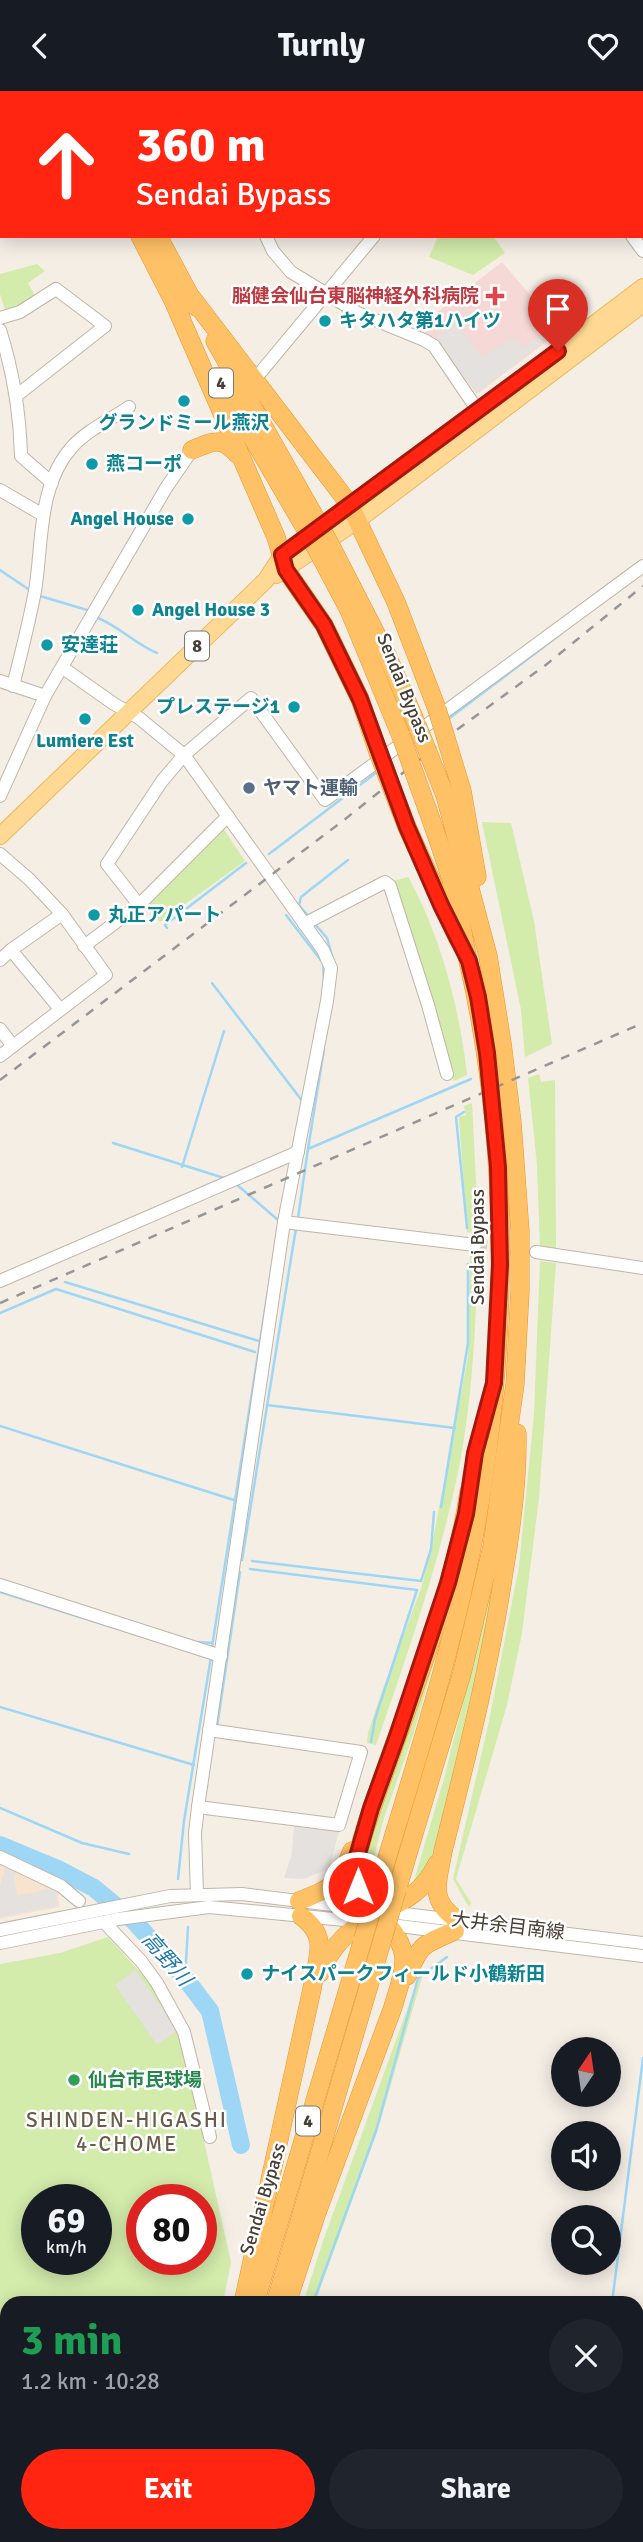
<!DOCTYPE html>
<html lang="en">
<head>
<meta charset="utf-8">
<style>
	body { margin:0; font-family:Signika,"Noto Sans JP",sans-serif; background:#20242c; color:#f1f3f6; height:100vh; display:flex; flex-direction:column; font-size:26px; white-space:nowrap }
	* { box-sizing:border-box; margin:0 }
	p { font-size:23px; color:#9ea1a6 }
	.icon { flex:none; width:38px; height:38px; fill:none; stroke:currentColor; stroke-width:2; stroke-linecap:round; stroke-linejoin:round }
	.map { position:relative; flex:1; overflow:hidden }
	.sheet { position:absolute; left:0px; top:2205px; width:644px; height:247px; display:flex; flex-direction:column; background:#171b24; border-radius:21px 21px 0 0; box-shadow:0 4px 18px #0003 }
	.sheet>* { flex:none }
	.guide { position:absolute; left:0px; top:0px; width:644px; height:147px; box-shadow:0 4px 18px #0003; background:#ff2511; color:#fff; overflow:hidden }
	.needle { width:46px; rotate:13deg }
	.controls { position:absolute; left:551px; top:1946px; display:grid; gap:14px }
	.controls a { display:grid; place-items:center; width:70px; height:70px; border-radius:50%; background:#171b24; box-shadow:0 4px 18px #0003; font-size:35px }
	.speed { position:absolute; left:21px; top:2093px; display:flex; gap:14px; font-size:35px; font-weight:700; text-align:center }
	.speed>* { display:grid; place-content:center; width:91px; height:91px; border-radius:50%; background:#171b24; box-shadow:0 4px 18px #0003; line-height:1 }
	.speed small { font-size:18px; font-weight:400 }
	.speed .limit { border:10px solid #d22; background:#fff; color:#111 }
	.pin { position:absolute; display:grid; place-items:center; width:60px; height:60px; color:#fff; margin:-72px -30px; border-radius:50% 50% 50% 0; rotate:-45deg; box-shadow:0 0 7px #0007 }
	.pin .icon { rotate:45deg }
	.me { position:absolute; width:77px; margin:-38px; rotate:0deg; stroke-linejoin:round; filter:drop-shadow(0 0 5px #0008) }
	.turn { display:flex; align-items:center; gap:24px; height:147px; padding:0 21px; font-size:32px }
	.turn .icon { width:91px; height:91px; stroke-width:2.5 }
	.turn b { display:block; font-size:49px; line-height:60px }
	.round { display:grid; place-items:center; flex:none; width:74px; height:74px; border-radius:37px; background:#20242c }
	.summary { display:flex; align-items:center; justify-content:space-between; height:119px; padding:0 21px }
	h1 { font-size:42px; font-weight:800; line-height:52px; color:#1e9e55 }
	.cta { display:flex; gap:14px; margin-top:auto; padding:14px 21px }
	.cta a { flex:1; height:80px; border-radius:42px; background:#ff2511; color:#fff; font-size:28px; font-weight:800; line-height:80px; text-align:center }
	.cta a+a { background:#20242c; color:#f1f3f6 }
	header { display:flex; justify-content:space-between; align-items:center; height:91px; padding:0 21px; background:#171b24; font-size:32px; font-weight:800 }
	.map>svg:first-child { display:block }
</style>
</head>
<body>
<header><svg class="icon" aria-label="back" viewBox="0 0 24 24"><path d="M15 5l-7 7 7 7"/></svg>Turnly<svg class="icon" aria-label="heart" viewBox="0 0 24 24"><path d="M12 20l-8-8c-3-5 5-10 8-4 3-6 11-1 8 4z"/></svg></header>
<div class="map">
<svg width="643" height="2451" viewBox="0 0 643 2451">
	<rect width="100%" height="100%" fill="#f4eee5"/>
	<!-- commercial -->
	<polygon fill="#f8e3ce" points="0,1768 57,1796 60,1816 0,1828"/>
	<!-- medical -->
	<polygon fill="#f6d9d7" points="502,171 561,240 477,303 433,248 414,239"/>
	<!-- green -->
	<g fill="#d3ebab" fill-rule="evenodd">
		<polygon points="438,145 493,145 505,162 473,184 429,166"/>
		<polygon points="37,173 45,180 28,192 36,207 6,222 0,203 0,183"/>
		<polygon points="482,731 511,732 534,830 552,953 525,966 521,919"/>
		<polygon points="223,737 245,770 160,831 146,814"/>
		<path d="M408 786C440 843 460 919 467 984L454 990 393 790Z"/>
		<polygon points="539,983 541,991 555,989 556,1160 540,1157 537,1074 528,987"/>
		<polygon points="472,1012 479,1149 473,1149 472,1142 467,1141 459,1026 466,1024 464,1015"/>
		<path d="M470 1163H477C477 1229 472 1307 460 1371 441 1468 408 1561 376 1654L367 1652 368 1642 381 1603 421 1498 434 1443 468 1266Z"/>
		<polygon points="540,1170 556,1172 539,1407 522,1542 507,1614 456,1788 471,1812 469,1816 453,1788 489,1630 519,1475 534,1323"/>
		<polygon points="497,1485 471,1622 435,1756 426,1784 410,1803 443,1691 492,1497"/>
		<polygon points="433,1562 436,1564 413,1644 384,1727 366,1797 360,1770"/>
		<path d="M108 1846 149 1891 180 1943 231 2171 223 2212H7V2445H180L179 2451H0V1873L60 1862ZM37 2109H96V2168H37ZM142 2109H201V2168H142Z"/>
		<polygon points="420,1883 423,1883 378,2038 315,2212 309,2212 306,2203 323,2150"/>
	</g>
	<!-- parking -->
	<g fill="#e4e1de">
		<polygon points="455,231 483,266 510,248 517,249 523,257 551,237 555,242 477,302 435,247"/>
		<polygon points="294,1734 340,1737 329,1778 303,1788 284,1787 292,1762"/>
		<polygon points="7,1772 17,1775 14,1787 17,1805 55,1797 58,1815 0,1826 0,1795"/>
		<polygon points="135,1879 178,1939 157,1954 115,1894"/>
		<polygon points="7,2424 7,2445 166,2445 165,2451 3,2451"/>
	</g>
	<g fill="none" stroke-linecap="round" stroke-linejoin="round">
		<!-- stream -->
		<g stroke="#9dd7f5" stroke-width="2.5">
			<polyline points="0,479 28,498"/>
			<polyline points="40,505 87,519"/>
			<path d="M98 527C120 536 135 553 157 562"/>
			<polyline points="447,629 562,542"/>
			<polyline points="269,763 377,681"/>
			<polyline points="286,824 323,872 324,889"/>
			<polyline points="310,827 299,814 301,806 348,769"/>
			<polyline points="314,832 327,847 335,875"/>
			<polyline points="167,837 165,834 246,772"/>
			<polyline points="212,892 303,1011"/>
			<polyline points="324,958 308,1058 471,988"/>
			<polyline points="464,1021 456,1026 467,1137"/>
			<polyline points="113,1052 224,1087"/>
			<polyline points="182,1076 224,940"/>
			<polyline points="236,1093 278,1129"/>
			<polyline points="298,1127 308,1058"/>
			<polyline points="65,1191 259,1250"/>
			<polyline points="0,1222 56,1198 255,1261"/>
			<polyline points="267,1314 455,1337"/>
			<polyline points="0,1335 234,1409"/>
			<polyline points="441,1416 468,1252 468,1173"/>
			<polyline points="242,1469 296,1137"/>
			<polyline points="252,1470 421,1490 431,1458 434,1421"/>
			<polyline points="250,1478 417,1499 375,1628 371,1651"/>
			<polyline points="0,1501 204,1565"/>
			<polyline points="198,1551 212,1552"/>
			<polyline points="212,1556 281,1117"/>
			<polyline points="0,1616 194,1674"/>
			<polyline points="217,1636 240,1481"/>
			<polyline points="0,1717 82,1752 129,1763"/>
			<polyline points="178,1788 184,1730 211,1566"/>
			<polyline points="185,1887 188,1836"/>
			<polyline points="313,2212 376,2040 418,1887 447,1866"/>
			<polyline points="612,2212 643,1967"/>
			<polyline points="637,2267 643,2268"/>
			<polyline points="578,2451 579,2445"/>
		</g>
		<!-- river -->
		<g stroke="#9dd7f5" stroke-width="18">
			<polyline points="0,1754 58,1778 94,1797 134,1830 185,1887 210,1920 241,2054"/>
			<polyline points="348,2445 350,2451"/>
		</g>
		<!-- minor-tunnel -->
		<polyline stroke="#d1cbc2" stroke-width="12" stroke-dasharray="12 6" stroke-linecap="butt" points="475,1154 527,1160"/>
		<!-- minor casing -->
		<g stroke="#c0b6a7" stroke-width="14">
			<g id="minor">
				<polyline points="159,0 160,2"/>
				<polyline points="329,0 331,2"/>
				<polyline points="142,2 145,0"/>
				<polyline points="381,2 382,0"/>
				<polyline points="493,2 495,0"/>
				<polyline points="0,53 2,54"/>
				<polyline points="0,77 2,76"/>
				<polyline points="266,145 273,160 291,181 358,222 424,249 434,255 472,311 485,323"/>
				<polyline points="632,145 643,160"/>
				<polyline points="0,227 20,221 56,198 105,235 16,305"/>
				<path d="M0 239C13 280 20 322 21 365L52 392"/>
				<polyline points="255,288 374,145"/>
				<polyline points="0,399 43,424"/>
				<polyline points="63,577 114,613 139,627 184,664 323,859 331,877 327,910 284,1131 198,1716 195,1742 197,1803"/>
				<polyline points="0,590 45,605"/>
				<path d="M13 595C21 563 29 532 35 500 43 453 37 395 72 356 87 339 110 329 129 316"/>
				<polyline points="0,705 45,605 166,397 192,359"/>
				<polyline points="0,763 29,788 62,823"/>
				<polyline points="139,814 107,773 162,690 184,664 251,607 325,709 643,475"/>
				<polyline points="304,833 385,791 390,795 428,914 447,983"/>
				<polyline points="84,855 139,814 228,725"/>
				<polyline points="0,869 11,859"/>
				<polyline points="0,938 13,955"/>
				<polyline points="0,965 106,884 62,823 11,859 60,918"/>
				<polyline points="284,1131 475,1154"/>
				<polyline points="536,1161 643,1177"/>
				<polyline points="0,1190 298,1061"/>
				<polyline points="0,1494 221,1565"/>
				<polyline points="198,1716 339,1734 361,1661 209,1639"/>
				<polyline points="0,1766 61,1795 79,1810"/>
				<polyline points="104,1831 141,1870 157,1892 184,1941 210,2046"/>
				<polyline points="383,1833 643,1865"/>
				<polyline points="0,1839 170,1805 242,1803 643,1852"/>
				<polyline points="0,1852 118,1828 209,1816 365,1831"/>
				<polyline points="320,2445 321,2451"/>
				<polyline points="368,2445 370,2451"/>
			</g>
		</g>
		<!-- major casing -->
		<g stroke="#ecb75b" stroke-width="18">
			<g id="major">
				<polyline points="276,484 358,429 643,213"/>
				<polyline points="0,745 266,489 282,464 482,318 643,196"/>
			</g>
		</g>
		<!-- highway casing -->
		<g stroke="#e9962a" stroke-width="19">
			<g id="highway">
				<polyline points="77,0 78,2"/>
				<polyline points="94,0 94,2"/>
				<polyline points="140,145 180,223"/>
				<polyline points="158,145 196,216"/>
				<polyline points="192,207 350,414 396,511 437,618"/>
				<polyline points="175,214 276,446 286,479 324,534 360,608 378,661"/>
				<polyline points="215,250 316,428"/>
				<polyline points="217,286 305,437"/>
				<path d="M192 359C214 350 221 345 238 364"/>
				<polyline points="332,457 387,564 417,634"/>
				<polyline points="321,466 349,519 401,645"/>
				<polyline points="462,700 477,786"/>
				<polyline points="407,736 458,848"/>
				<path d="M378 1797C414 1676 455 1554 477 1429 509 1245 510 1052 468 869 462 842 459 814 451 788 444 765 436 743 428 720"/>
				<polyline points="397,1799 462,1582 492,1456 515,1293 520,1200 520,1140 512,1031 502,952 488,865 445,704"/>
				<path d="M299 1810C332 1797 339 1794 352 1760"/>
				<path d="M456 1828C428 1808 438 1790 443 1760 466 1668 490 1575 504 1480 512 1434 518 1388 517 1342"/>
				<path d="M320 1882C329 1861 342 1845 361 1832 393 1812 418 1811 437 1773"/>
				<path d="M407 1885C421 1852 422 1854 455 1840"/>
				<polyline points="276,2210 382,1850"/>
				<path d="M243 2212 312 1898C317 1866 330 1846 301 1825"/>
				<polyline points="255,2212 363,1848"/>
				<path d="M287 2212 316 2124 393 1916C397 1901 404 1885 404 1869 403 1833 355 1815 354 1777 354 1769 359 1760 361 1752 371 1716 385 1681 397 1646 425 1569 457 1482 469 1401"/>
				<polyline points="207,2451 207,2445"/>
				<polyline points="227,2451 228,2445"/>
			</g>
		</g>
		<!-- minor -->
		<use href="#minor" stroke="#fff" stroke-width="12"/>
		<!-- major -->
		<use href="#major" stroke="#ffd993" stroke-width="16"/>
		<!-- highway -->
		<use href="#highway" stroke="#ffc165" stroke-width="18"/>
		<!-- rail -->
		<g stroke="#969696" stroke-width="2.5" stroke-dasharray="9 9" stroke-linecap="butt">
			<polyline points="0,989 344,729 458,638 547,573 643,495"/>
			<polyline points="0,1212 643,932"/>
		</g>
		<!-- highway-bridge casing -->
		<g stroke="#e9962a" stroke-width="19" stroke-linecap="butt">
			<g id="highway-bridge">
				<polyline points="316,428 332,457"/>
				<polyline points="305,437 321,466"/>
				<polyline points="437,618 462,700"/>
				<polyline points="417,634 445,704"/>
				<polyline points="401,645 428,720"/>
				<polyline points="378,661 407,736"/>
				<polyline points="363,1848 378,1797"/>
				<polyline points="382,1850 397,1799"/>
			</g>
		</g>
		<!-- highway-bridge -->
		<use href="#highway-bridge" stroke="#ffc165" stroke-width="18"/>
	</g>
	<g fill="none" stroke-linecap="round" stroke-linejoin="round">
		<!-- route casing -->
		<g stroke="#a6180b" stroke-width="18">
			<polyline id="route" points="358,1796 354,1776 371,1717 397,1645 448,1492 466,1423 475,1362 494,1292 500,1174 498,1076 487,962 478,906 469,870 441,814 407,736 360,608 324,534 286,479 282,464 558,260"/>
		</g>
		<!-- route -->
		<use href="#route" stroke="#ff2511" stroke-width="12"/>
	</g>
	<!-- markers -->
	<path fill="#e0444e" stroke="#fff" stroke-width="2.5" d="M491.5 194.5h7v7h7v7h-7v7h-7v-7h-7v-7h7z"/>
	<g fill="#0f9aa8" stroke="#fff" stroke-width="2.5">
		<circle cx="325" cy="230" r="7"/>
		<circle cx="184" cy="310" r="7"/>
		<circle cx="92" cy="373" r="7"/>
		<circle cx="188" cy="428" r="7"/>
		<circle cx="138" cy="519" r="7"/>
		<circle cx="47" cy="554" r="7"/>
		<circle cx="294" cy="616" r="7"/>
		<circle cx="85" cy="628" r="7"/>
		<circle cx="94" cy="824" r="7"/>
		<circle cx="247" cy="1883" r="7"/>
	</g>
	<circle fill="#5c6f8a" stroke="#fff" stroke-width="2.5" cx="249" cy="697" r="7"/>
	<circle fill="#2e9e5b" stroke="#fff" stroke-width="2.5" cx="74" cy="1989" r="7"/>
	<g text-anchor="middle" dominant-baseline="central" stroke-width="5" stroke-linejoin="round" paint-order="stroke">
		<!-- shield labels -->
		<g fill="#fff" stroke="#7e7871" stroke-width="2">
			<rect x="209" y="277.5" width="24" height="29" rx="5"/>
			<rect x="185" y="540.5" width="24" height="29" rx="5"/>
			<rect x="296" y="2015.5" width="24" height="29" rx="5"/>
		</g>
		<g font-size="18" font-weight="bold" fill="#473e34">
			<text x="221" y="292">4</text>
			<text x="197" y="555">8</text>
			<text x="308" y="2030">4</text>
		</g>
		<!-- health labels -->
		<g font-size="19" font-weight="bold" fill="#be3a42" stroke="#fff" text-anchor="end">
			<text x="479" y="205">脳健会仙台東脳神経外科病院</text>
		</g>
		<!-- culture labels -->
		<g font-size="19" font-weight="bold" fill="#0d838f" stroke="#fff" text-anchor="start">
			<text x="339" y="230">キタハタ第1ハイツ</text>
			<text x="184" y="332" text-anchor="middle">グランドミール燕沢</text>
			<text x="106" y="373">燕コーポ</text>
			<text x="174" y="428" text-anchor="end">Angel House</text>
			<text x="152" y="519">Angel House 3</text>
			<text x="61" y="554">安達荘</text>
			<text x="280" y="616" text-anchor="end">プレステージ1</text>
			<text x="85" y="650" text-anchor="middle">Lumiere Est</text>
			<text x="108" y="824">丸正アパート</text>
			<text x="261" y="1883">ナイスパークフィールド小鶴新田</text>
		</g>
		<!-- street labels -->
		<g font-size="19" fill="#473e34" stroke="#fff">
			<text transform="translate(404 597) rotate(68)">Sendai Bypass</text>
			<text transform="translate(478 1156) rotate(-90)">Sendai Bypass</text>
			<text transform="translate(508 1835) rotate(7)">大井余目南線</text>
			<text transform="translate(263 2108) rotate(-73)">Sendai Bypass</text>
		</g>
		<!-- service labels -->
		<g font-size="19" font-weight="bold" fill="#4e5e75" stroke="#fff" text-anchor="start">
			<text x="263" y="697">ヤマト運輸</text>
		</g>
		<!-- leisure labels -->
		<g font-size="19" font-weight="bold" fill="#27864d" stroke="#fff" text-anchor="start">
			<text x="88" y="1989">仙台市民球場</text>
		</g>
		<!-- water labels -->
		<g font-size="21" font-style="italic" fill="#237aaa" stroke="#fff">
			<text transform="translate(167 1868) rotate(49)">高野川</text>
		</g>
		<!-- neighbourhood labels -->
		<g font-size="21" letter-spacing="2" fill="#6a5b4b" stroke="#fff">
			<text x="127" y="2029">SHINDEN-HIGASHI<tspan x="127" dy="24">4-CHOME</tspan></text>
		</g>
	</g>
</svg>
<div class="controls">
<a><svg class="needle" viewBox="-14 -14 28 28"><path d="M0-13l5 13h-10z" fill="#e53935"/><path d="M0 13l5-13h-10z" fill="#9ea1a6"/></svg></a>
<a><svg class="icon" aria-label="sound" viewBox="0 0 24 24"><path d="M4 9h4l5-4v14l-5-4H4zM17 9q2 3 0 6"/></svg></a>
<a><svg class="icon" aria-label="search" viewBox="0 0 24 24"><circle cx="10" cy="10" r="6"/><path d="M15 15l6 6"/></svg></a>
</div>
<div class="speed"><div>69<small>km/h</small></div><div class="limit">80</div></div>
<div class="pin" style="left:558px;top:260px;background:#d93025"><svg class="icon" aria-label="arrive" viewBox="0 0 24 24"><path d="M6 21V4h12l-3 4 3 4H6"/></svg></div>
<svg class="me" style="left:358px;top:1796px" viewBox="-20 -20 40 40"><circle r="17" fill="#ff2511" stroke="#fff" stroke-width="3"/><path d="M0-11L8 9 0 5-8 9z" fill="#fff"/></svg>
<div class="guide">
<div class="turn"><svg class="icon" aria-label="ahead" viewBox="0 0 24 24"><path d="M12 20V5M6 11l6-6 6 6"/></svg><div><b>360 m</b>Sendai Bypass</div></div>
</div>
<section class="sheet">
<div class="summary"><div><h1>3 min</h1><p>1.2 km · 10:28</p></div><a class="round"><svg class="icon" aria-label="close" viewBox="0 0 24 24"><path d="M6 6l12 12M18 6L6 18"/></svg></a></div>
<div class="cta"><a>Exit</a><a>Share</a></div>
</section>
</div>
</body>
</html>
